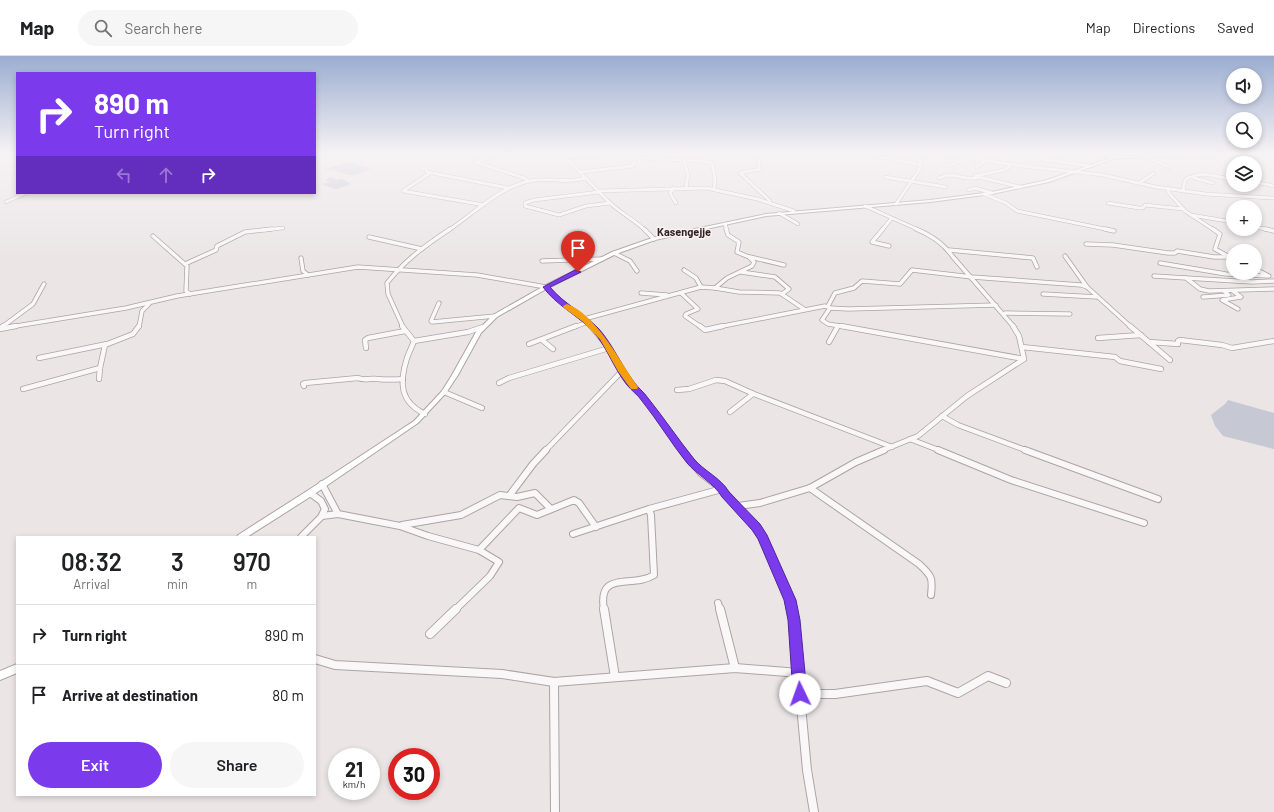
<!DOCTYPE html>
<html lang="en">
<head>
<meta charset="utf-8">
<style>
	body { margin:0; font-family:Barlow,sans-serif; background:#f6f6f6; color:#202124; height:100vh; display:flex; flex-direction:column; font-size:15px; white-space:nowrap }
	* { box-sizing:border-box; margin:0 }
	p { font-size:13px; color:#757577 }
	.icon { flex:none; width:22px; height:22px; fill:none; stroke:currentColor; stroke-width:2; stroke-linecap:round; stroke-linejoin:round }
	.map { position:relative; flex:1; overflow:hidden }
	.details { position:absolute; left:16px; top:480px; width:300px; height:260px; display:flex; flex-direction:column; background:#fff; border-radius:0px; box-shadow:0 2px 6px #0003 }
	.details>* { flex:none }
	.hud { position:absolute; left:16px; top:16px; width:300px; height:122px; border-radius:0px; box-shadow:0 2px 6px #0003; background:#7c3aed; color:#fff; overflow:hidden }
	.tools { position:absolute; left:1226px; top:12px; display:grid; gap:8px }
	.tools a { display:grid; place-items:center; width:36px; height:36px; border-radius:50%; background:#fff; box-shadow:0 2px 6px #0003; font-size:20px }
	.speed { position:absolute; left:328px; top:692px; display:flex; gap:8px; font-size:20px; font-weight:700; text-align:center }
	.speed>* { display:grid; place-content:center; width:52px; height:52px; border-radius:50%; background:#fff; box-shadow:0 2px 6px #0003; line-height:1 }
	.speed small { font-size:10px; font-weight:400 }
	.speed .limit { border:6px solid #d22; background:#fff; color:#111 }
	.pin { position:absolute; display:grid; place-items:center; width:34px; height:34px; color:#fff; margin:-41px -17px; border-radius:50% 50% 50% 0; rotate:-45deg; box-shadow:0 0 4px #0007 }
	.pin .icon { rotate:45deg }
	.me { position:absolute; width:44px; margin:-22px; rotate:357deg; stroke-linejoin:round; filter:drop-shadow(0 0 3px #0008) }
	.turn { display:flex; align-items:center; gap:14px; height:84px; padding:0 12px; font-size:18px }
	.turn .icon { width:52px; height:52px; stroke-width:2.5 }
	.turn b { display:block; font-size:28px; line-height:34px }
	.lanes { display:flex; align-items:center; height:38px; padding:0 12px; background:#0003; justify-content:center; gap:20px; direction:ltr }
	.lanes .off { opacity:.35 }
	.eta { display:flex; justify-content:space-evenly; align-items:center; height:68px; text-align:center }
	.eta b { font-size:24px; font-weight:600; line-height:28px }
	.button { display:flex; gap:8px; margin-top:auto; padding:8px 12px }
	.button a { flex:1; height:46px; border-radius:24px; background:#7c3aed; color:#fff; font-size:16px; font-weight:600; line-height:46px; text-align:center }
	.button a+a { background:#f6f6f6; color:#202124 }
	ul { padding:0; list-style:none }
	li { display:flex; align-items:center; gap:12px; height:60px; padding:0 12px; border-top:1px solid #e0e0e0 }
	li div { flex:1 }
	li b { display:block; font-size:15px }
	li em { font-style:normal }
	header { display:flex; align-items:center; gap:24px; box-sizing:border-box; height:56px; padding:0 20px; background:#fff; border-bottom:1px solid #e0e0e0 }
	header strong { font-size:19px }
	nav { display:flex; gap:22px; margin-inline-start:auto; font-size:14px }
	.search { width:280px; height:36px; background:#f6f6f6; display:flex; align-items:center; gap:10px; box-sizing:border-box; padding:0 14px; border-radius:22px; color:#757577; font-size:15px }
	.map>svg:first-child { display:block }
</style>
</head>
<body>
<header>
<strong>Map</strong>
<div class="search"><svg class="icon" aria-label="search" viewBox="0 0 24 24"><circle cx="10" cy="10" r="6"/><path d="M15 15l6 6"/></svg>Search here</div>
<nav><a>Map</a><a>Directions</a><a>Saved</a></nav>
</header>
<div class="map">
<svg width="1274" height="756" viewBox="0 0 1274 756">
	<rect width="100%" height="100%" fill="#ebe5e6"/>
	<!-- green -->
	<g fill="#c6c8d4">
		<path d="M347 106 372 112C365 115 356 120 349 119 345 118 344 117 340 117L338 115 323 114Z"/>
		<polygon points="331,121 337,124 341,122 351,128 336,133 321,128 330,127 326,124"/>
		<polygon points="1228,344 1274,357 1274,393 1223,380 1215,370 1211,359 1225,348"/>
	</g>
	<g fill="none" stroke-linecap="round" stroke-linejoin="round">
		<!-- street-far4 casing -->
		<g stroke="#aea3a5" stroke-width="4">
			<g id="street-far4">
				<polyline points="490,98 490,101 475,106 524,122 528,125"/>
				<path d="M560 98C578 112 592 130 608 145 619 156 633 163 645 174"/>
				<polyline points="620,98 633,98"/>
				<polyline points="634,98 633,99 642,102 699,105"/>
				<polyline points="701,98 699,105 712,107 715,123 714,133"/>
				<polyline points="757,98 760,113 740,117 770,145"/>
				<polyline points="866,98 921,109"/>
				<polyline points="944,98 1022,110 1103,119 1156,131 1206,138 1274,142"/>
				<polyline points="1105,98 1116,101"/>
				<polyline points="1158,98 1162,99"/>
				<polyline points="1144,100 1169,111"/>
				<polyline points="564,101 602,98"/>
				<polyline points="1042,103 1089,110"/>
				<polyline points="684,105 688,118 686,132"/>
				<polyline points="1013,108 1004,114 975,120 1020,131"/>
				<polyline points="948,110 968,102"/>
				<polyline points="421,111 426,113 427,116 508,132"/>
				<polyline points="976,111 983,107 978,98"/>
				<polyline points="580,116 633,110 635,103 639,102"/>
				<polyline points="430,117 403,135 484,149"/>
				<polyline points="885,121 946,131"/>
				<path d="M939 122C953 115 961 124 977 122"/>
				<polyline points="1194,122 1213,127"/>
				<polyline points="1255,126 1274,130"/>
				<polyline points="1139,127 1154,117"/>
				<polyline points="674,132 670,137 676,147"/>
				<polyline points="1169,132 1168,136 1185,155 1214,174"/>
				<polyline points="968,134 975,132 992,137"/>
				<polyline points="598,135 706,132 757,143 794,155"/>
				<path d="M1183 135 1185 124C1199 114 1218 120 1233 124"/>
				<polyline points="599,136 534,144 525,147 525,150 559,159 586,150 610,147"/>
				<polyline points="984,138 1006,147 1017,155 1110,174"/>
				<polyline points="6,146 26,137"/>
				<polyline points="1108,147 1139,152 1143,152 1145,149 1183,153"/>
				<polyline points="896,148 919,114 921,107 917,98"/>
				<polyline points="865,150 919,174"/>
				<polyline points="779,157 798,168"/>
				<polyline points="1191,159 1233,166"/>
				<polyline points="725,168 727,174"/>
				<polyline points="1255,171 1270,174"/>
				<polyline points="263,174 283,172"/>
				<path d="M449 174C473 158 501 130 530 125 548 121 567 128 585 122"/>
				<polyline points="882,174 891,163"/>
			</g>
		</g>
		<!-- street-far3 casing -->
		<g stroke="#aea3a5" stroke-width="5">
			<g id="street-far3">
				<polyline points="644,173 654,183"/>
				<polyline points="883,173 872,186 889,190"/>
				<path d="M916 173C931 179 944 188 953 201L1014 271"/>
				<polyline points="1105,173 1114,175"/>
				<polyline points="1213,173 1220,178 1215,193 1233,203"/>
				<polyline points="1265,173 1274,175"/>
				<polyline points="153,180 187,210 186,235 190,238"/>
				<polyline points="369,181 422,193"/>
				<polyline points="1086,188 1113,189 1168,197 1175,197 1177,195 1214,201 1229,201"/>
				<polyline points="949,194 1033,202 1037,211"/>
				<polyline points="614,197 630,205 637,215"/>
				<polyline points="1065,200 1087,231"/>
				<polyline points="750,201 784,209"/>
				<polyline points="301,202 303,215 308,219"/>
				<polyline points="542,205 602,203"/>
				<polyline points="1160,207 1226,218 1269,220"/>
				<polyline points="185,208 216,194 217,190 245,176 272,173"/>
				<polyline points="1255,213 1267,219"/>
				<polyline points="684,214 696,222 701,231"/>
				<polyline points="741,216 775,221 789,233 782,238"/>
				<polyline points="1154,220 1186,222 1200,233 1209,235 1274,233"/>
				<polyline points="1186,222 1252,226 1274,225"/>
				<polyline points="715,232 739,236 780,237 804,253"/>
				<polyline points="1233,235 1241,241 1222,244 1238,253"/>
				<polyline points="641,237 667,239"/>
				<polyline points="681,237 698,253 686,258 685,260 701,271"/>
				<polyline points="1043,238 1097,241"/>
				<polyline points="1203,241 1229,239 1224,235"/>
				<polyline points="439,247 431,265 432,266 495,260"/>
				<polyline points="828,250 835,237 854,232 862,225 900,228 912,214 972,221 1081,229 1087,231 1131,271"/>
				<polyline points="830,252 848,253 996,249"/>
				<polyline points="1005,257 1070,258"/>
				<polyline points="584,263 701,231 715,232 727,222 752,210 754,206 749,201 737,196 739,186 728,179 726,173"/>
				<polyline points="2,271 33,248 44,228"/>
				<path d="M10 271 126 252 177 240 358 211 477 219 546 231C559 247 578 257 592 271"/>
				<polyline points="139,271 142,255 149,248"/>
				<path d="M403 271 388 238 387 227C405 204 426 189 450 173"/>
				<polyline points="574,271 588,266"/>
				<polyline points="718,271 825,250 830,252 822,264 828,268 846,271"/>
			</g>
		</g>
		<!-- street-far2 casing -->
		<g stroke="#aea3a5" stroke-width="6">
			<g id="street-far2">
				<path d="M402 270 414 285C412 291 409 296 407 302 399 327 400 346 425 358"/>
				<polyline points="591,270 609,292 630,327 644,342 683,395"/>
				<polyline points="700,270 705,274 723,270"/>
				<polyline points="841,270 1024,303"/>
				<polyline points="1130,270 1170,304"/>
				<polyline points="1,272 3,270"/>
				<polyline points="0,273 16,270"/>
				<polyline points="1098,282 1141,279"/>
				<polyline points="542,284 553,293"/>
				<polyline points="414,285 468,276 483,271"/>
				<polyline points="829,286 838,270"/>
				<polyline points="1149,286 1178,288 1178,285 1180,284 1222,289 1232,292 1274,285"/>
				<polyline points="529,288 576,270"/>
				<polyline points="1022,291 1115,301 1120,305 1161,313"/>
				<polyline points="366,292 365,284 368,282 405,275"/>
				<polyline points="39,302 107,288"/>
				<polyline points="99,323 100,312"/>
				<polyline points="499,327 509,322 609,292"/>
				<path d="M304 330 303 328 305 327 358 322C365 325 370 322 377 323 388 324 392 324 403 323"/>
				<polyline points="23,333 100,312 105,289 133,278 139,270"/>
				<polyline points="677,334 689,333 716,324 725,325 754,338 892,391"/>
				<polyline points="444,336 482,352"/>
				<polyline points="730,356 753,338"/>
				<polyline points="942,360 958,369 1028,395"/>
				<polyline points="910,383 941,395"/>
				<polyline points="545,395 622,315"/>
				<polyline points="881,395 918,380 967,340 1024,303 1019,280 1013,270"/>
			</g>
		</g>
		<!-- street-far1 casing -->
		<g stroke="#aea3a5" stroke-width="8">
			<g id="street-far1">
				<polyline points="682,394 701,417 722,433 756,471 770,496 790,544 792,554"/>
				<polyline points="938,394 1011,424 1144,467"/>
				<polyline points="1025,394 1158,443"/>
				<polyline points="322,428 338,458 400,470 428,480 479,494 499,506 490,520 455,554"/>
				<path d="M810 432 919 508C932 520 933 522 931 539"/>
				<polyline points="509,440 533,408 546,394"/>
				<polyline points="738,450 760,447 810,432 856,406 884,394"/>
				<polyline points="322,460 338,458"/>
				<polyline points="402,469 461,459 500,439 517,441 535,437 551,453"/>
				<polyline points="573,478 649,453"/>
				<polyline points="301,481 321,461 325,453 321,445 310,437"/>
				<polyline points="479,494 519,452 537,459 574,444 579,447 596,471"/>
				<polyline points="718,547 720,554"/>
				<path d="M604 554C597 513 632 533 654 519L651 459 649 453 722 433"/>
			</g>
		</g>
		<!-- street casing -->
		<g stroke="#aea3a5" stroke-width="10">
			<g id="street">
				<polyline points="604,553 615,621"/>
				<polyline points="720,553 735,612"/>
				<polyline points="792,553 807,714 814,756"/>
				<polyline points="430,578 456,553"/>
				<polyline points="315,603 335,609 502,618 554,626 735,612 799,617"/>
				<polyline points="554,626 555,756"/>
				<polyline points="800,638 835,638 927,625 958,637 988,620 1006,627"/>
			</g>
		</g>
		<!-- secondary casing -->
		<g stroke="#aea3a5" stroke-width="2">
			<g id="secondary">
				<polygon points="1203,98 1225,98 1223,99 1116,102 1049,126 992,138 930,146 766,160 655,184 616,198 548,232 497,261 481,277 458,319 446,337 418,367 313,439 247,481 237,481 238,479 307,435 414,365 442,335 452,319 476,276 493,259 544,230 612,196 652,182 766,158 930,144 992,136 1047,124 1116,100"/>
				<polygon points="17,608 17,617 0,624 0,615"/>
			</g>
		</g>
		<!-- street-far4 -->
		<use href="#street-far4" stroke="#faf7f8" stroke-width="3"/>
		<!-- street-far3 -->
		<use href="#street-far3" stroke="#faf7f8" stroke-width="3.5"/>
		<!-- street-far2 -->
		<use href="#street-far2" stroke="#faf7f8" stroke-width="4.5"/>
		<!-- street-far1 -->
		<use href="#street-far1" stroke="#faf7f8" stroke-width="6"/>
		<!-- street -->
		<use href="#street" stroke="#faf7f8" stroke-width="8"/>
		<!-- secondary -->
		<use href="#secondary" fill="#fff" fill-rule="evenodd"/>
	</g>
	<!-- sky -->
	<linearGradient id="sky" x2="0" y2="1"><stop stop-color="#9badd1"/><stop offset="0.48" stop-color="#f6f3f4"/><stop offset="1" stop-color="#f6f3f4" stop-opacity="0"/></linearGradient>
	<rect width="1274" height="203" fill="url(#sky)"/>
	<!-- route -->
	<path fill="#7c3aed" stroke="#51269a" d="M575 214 581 216 550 231C564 248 584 257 599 273 613 289 621 309 634 326 638 332 644 336 648 342 664 362 678 383 694 403 704 415 721 422 729 436L760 468 767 479 796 544 800 564 807 638 805 642 800 644 795 642 793 638 788 564 784 544 758 483 752 474 722 441C714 427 697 419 687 407 671 387 658 365 642 345 638 339 632 335 627 329 614 313 607 291 593 275 577 259 556 249 543 231Z"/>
	<!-- slow -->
	<path fill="#f59e0b" d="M567 248C595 257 621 307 638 331L637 333H631L618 315 600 283 582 265 564 252 563 250Z"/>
	<g text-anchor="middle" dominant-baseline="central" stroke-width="3" stroke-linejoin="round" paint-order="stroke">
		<!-- far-quarter labels -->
		<g font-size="11" font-weight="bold" fill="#341f23" stroke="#f8f4f5">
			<text x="684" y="175">Kasengejje</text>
		</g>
	</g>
</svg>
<div class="tools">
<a><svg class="icon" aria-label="sound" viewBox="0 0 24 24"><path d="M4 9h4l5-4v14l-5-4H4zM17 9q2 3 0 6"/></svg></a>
<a><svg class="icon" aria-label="search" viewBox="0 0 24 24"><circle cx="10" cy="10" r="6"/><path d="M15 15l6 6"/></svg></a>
<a><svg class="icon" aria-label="layers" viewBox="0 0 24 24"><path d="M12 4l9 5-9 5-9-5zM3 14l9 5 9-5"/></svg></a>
<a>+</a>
<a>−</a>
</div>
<div class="speed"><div>21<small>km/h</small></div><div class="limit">30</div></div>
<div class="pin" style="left:578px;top:216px;background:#d93025"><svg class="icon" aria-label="arrive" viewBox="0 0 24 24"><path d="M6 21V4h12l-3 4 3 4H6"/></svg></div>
<svg class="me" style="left:800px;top:638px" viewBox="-20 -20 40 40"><circle r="19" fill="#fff"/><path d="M0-13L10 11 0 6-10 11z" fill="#7c3aed"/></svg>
<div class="hud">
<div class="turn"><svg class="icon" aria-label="right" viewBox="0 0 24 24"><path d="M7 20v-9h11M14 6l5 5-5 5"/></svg><div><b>890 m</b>Turn right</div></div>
<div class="lanes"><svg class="icon off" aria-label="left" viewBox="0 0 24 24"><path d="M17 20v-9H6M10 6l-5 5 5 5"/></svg><svg class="icon off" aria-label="ahead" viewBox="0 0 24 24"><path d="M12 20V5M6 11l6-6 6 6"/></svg><svg class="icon" aria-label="right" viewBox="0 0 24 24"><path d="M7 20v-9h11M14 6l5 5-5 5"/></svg></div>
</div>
<section class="details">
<div class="eta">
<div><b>08:32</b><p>Arrival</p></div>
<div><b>3</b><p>min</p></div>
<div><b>970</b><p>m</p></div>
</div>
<ul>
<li><svg class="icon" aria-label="right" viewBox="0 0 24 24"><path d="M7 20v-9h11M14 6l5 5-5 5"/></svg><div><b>Turn right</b></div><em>890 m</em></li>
<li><svg class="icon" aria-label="arrive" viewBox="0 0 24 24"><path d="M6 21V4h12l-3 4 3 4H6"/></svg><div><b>Arrive at destination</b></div><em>80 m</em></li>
</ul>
<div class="button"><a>Exit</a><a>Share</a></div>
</section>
</div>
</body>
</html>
